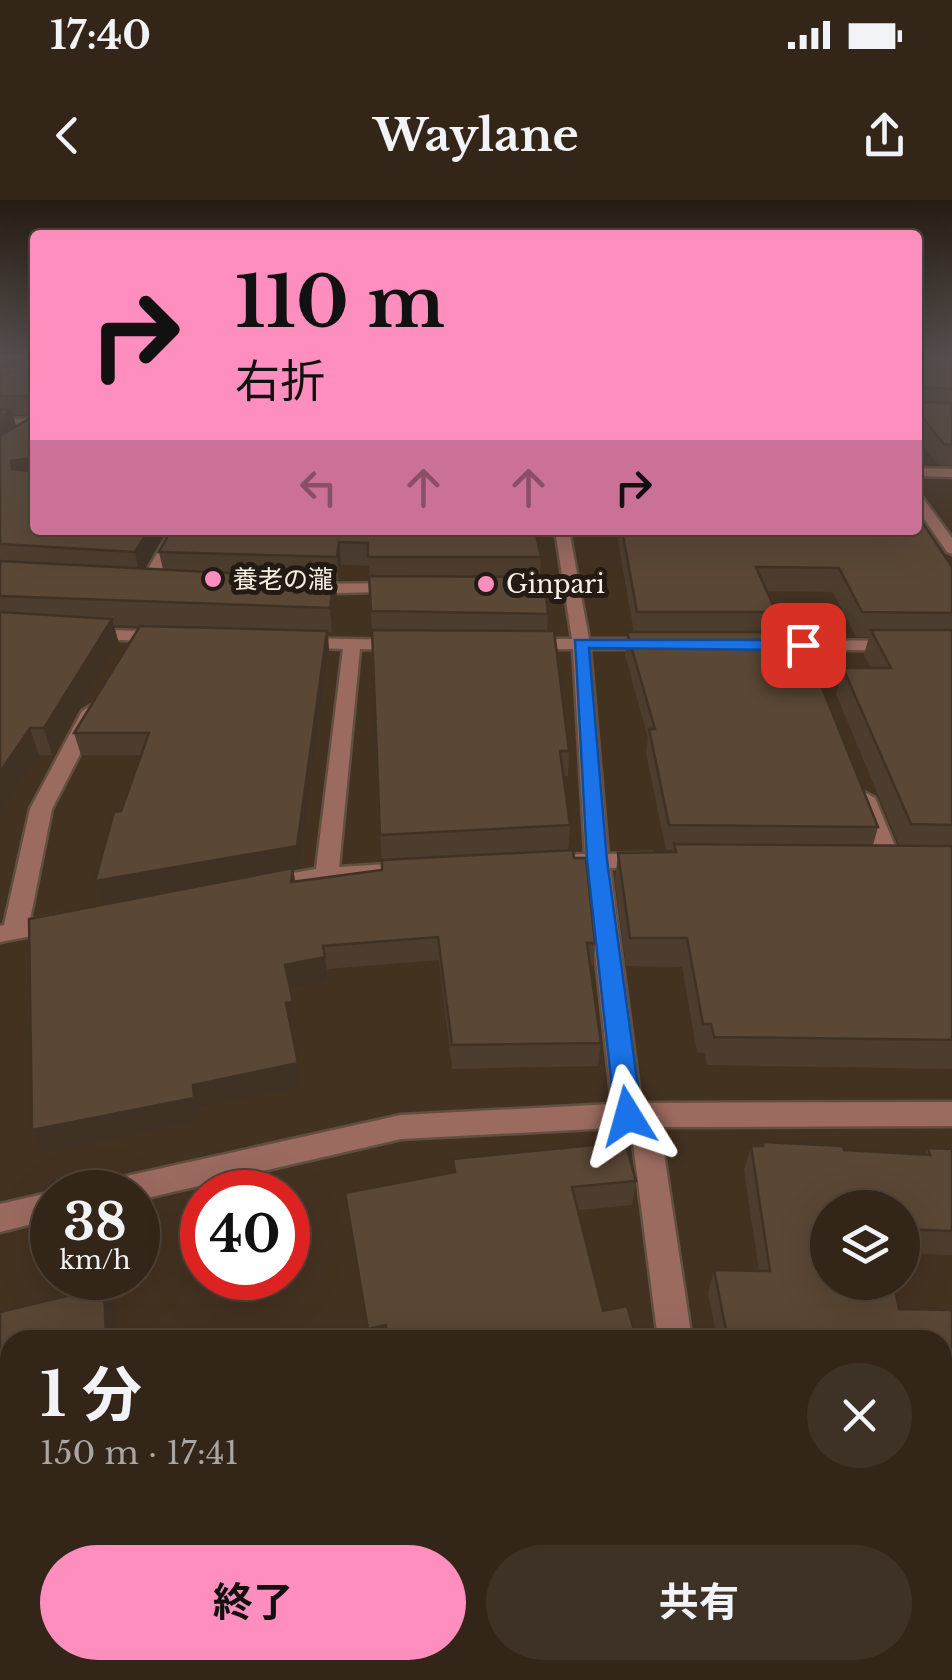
<!DOCTYPE html>
<html lang="ja">
<head>
<meta charset="utf-8">
<style>
	body { margin:0; font-family:"Libre Baskerville","Noto Sans JP",serif; background:#3e3226; color:#f1f3f6; height:100vh; display:flex; flex-direction:column; font-size:38px; white-space:nowrap }
	* { box-sizing:border-box; margin:0 }
	p { font-size:32px; color:#a9a5a2 }
	.icon { flex:none; width:55px; height:55px; fill:none; stroke:currentColor; stroke-width:2; stroke-linecap:round; stroke-linejoin:round }
	.map { position:relative; flex:1; overflow:hidden }
	.sheet { position:absolute; left:0px; top:1130px; width:952px; height:350px; display:flex; flex-direction:column; background:#332619; border-radius:30px 30px 0 0; box-shadow:0 10px 40px #0002,0 0 0 2px #4e4338 }
	.sheet>* { flex:none }
	.top-card { position:absolute; left:30px; top:30px; width:892px; height:305px; border-radius:10px; box-shadow:0 10px 40px #0002,0 0 0 2px #4e4338; background:#fe8ebd; color:#111; overflow:hidden }
	.buttons { position:absolute; left:810px; top:990px; display:grid; gap:20px }
	.buttons a { display:grid; place-items:center; width:110px; height:110px; border-radius:50%; background:#332619; box-shadow:0 10px 40px #0002,0 0 0 2px #4e4338; font-size:50px }
	.speed { position:absolute; left:30px; top:970px; display:flex; gap:20px; font-size:50px; font-weight:700; text-align:center }
	.speed>* { display:grid; place-content:center; width:130px; height:130px; border-radius:50%; background:#332619; box-shadow:0 10px 40px #0002,0 0 0 2px #4e4338; line-height:1 }
	.speed small { font-size:25px; font-weight:400 }
	.speed .limit { border:15px solid #d22; background:#fff; color:#111 }
	.pin { position:absolute; display:grid; place-items:center; width:85px; height:85px; color:#fff; margin:-42px; border-radius:20px; box-shadow:0 5px 15px #0006 }
	.me { position:absolute; width:110px; margin:-55px; rotate:352deg; stroke-linejoin:round; filter:drop-shadow(0 0 8px #0008) }
	.turn { display:flex; align-items:center; gap:35px; height:210px; padding:0 40px; font-size:45px }
	.turn .icon { width:130px; height:130px; stroke-width:2.5 }
	.turn b { display:block; font-size:70px; line-height:85px }
	.lanes { display:flex; align-items:center; height:95px; padding:0 40px; background:#0003; justify-content:center; gap:50px; direction:ltr }
	.lanes .off { opacity:.35 }
	.round { display:grid; place-items:center; flex:none; width:105px; height:105px; border-radius:52px; background:#3e3226 }
	.head { display:flex; align-items:center; justify-content:space-between; height:170px; padding:0 40px }
	h1 { font-size:60px; font-weight:700; line-height:75px }
	.button { display:flex; gap:20px; margin-top:auto; padding:20px 40px }
	.button a { flex:1; height:115px; border-radius:60px; background:#fe8ebd; color:#111; font-size:40px; font-weight:700; line-height:115px; text-align:center }
	.button a+a { background:#3e3226; color:#f1f3f6 }
	.status { display:flex; justify-content:space-between; align-items:center; height:70px; padding:0 50px; background:#332619; direction:ltr }
	.status svg { height:28px; fill:currentColor }
	header { display:flex; justify-content:space-between; align-items:center; height:130px; padding:0 40px; background:#332619; font-size:45px; font-weight:700 }
	.map>svg:first-child { display:block }
</style>
</head>
<body>
<div class="status"><b>17:40</b><svg viewBox="0 0 49 12"><path d="M0 12V9h3v3zM5 12V6h3v6zM10 12V3h3v9zM15 12V0h3v12zM26 1h20v11H26zM47 4h2v5h-2z"/></svg></div>
<header><svg class="icon" aria-label="back" viewBox="0 0 24 24"><path d="M15 5l-7 7 7 7"/></svg>Waylane<svg class="icon" aria-label="share" viewBox="0 0 24 24"><path d="M12 15V3M7 8l5-5 5 5M5 13v7h14v-7"/></svg></header>
<div class="map">
<svg width="952" height="1480" viewBox="0 0 952 1480">
	<rect width="100%" height="100%" fill="#443221"/>
	<g fill="none" stroke-linecap="round" stroke-linejoin="round">
		<!-- minor casing -->
		<g stroke="#615040" stroke-width="5">
			<g id="minor">
				<polygon points="0,218 35,219 35,227 0,226"/>
				<polygon points="918,268 952,269 952,277 918,276"/>
				<polygon points="918,297 923,298 952,338 952,354 947,352 918,310"/>
				<polygon points="170,330 184,330 154,386 142,386 140,383"/>
				<polygon points="555,330 569,330 589,439 659,439 668,444 659,449 590,449 608,654 652,653 664,660 652,667 610,668 641,903 952,902 952,926 660,927 692,1140 658,1140 631,927 401,939 138,1000 138,992 97,992 102,983 113,979 401,915 612,904 586,669 552,669 540,662 552,655 585,654 573,449 524,449 515,444 524,439 572,439"/>
				<polygon points="405,383 411,385 411,391 305,394 297,389 305,384"/>
				<polygon points="85,429 165,432 174,437 165,442 79,438 79,430"/>
				<polygon points="295,438 404,440 413,445 404,450 360,449 339,667 387,664 399,671 395,676 263,694 251,686 263,678 316,669 343,449 289,447 286,443"/>
				<polygon points="754,440 952,441 952,451 748,449 748,441"/>
				<polygon points="92,505 102,511 52,609 30,720 62,714 74,722 62,730 0,742 0,726 4,725 30,609 82,511"/>
				<polygon points="864,592 875,598 902,663 898,668 882,668 878,663 853,598"/>
				<polygon points="52,992 52,1019 0,1032 0,1004"/>
				<rect x="942" y="1348" width="10" height="40"/>
				<polygon points="135,1470 206,1470 201,1480 131,1480"/>
				<polygon points="279,1470 323,1470 324,1480 280,1480"/>
			</g>
		</g>
		<!-- minor -->
		<use href="#minor" fill="#9c6b60" fill-rule="evenodd"/>
	</g>
	<!-- wall -->
	<g fill="#4d3d2e" fill-rule="evenodd">
		<path d="M0 157H35V330H168L144 368 163 369 159 352 535 330 541 357 540 377 548 414 547 431 569 551 568 576H564L570 625 568 650 574 658 595 743 593 766H591L601 843 598 866 452 869 439 760 327 769 328 781 290 789 297 825 291 826 302 887 199 908 201 921 42 954 226 681 102 703 121 611 141 555H81L74 533 173 427 114 425 119 444 52 555H39L0 614ZM13 215H32V217L16 226ZM341 365 369 366 382 670 295 681 293 669 300 668 329 451 328 432 332 433 337 398 335 380 339 381Z"/>
		<polygon points="918,157 952,157 952,266 938,265 918,239"/>
		<path d="M616 330H918L952 367V869L707 865 705 853 697 852 682 767 626 766 615 681 618 653 673 652V650H666L646 553 648 538 625 455 627 432H634ZM766 391 833 392 856 437H869L864 455 871 468H843L836 494 899 645H873L878 627 799 470 772 432 776 412Z"/>
		<polygon points="763,942 844,950 924,955 928,948 952,949 952,1055 902,1053 902,1008 828,1008 899,1109 952,1110 952,1307 942,1307 942,1140 717,1140 708,1093 714,1070 759,1071 744,970 751,946 761,946"/>
		<polygon points="453,959 636,981 632,1005 578,1010 603,1111 637,1140 369,1140 345,993 454,972"/>
		<polygon points="619,1470 942,1470 952,1480 695,1480 694,1470 621,1478"/>
	</g>
	<!-- shaded-wall -->
	<g fill="#3f3225">
		<polygon points="0,157 32,157 2,171 4,176 0,178"/>
		<polygon points="12,210 17,230 0,242 0,218"/>
		<polygon points="32,258 35,280 12,269 11,261"/>
		<polygon points="149,330 168,330 140,375 135,352"/>
		<polygon points="339,342 341,365 339,381 337,357"/>
		<polygon points="335,374 337,398 332,433 330,408"/>
		<polygon points="112,419 119,444 52,555 44,528"/>
		<polygon points="327,431 329,451 300,668 293,669 297,691 291,682 293,669 102,703 95,681"/>
		<polygon points="30,528 39,555 0,614 0,572"/>
		<polygon points="325,757 328,781 289,789 285,765"/>
		<polygon points="293,802 297,825 290,826 286,803"/>
		<polygon points="298,863 302,887 199,908 201,921 42,954 32,930 193,885"/>
		<polygon points="104,1087 115,1111 116,1140 106,1140"/>
		<polygon points="386,1125 388,1140 369,1140 368,1129"/>
		<polygon points="10,1395 10,1462 0,1465 4,1397"/>
	</g>
	<!-- building -->
	<g fill="#5a4735" stroke="#3f3225" stroke-width="2.5" fill-rule="evenodd">
		<path d="M30 157H35V330H149L135 352 0 344V236L32 217 34 199 30 196H0V178L11 172 2 171ZM32 258V271L12 269 11 261Z"/>
		<polygon points="918,157 952,157 952,189 923,187 919,198 923,202 952,203 952,245 944,244 918,212"/>
		<polygon points="0,209 12,210 0,218"/>
		<polygon points="918,316 952,367 952,413 862,412 839,368 756,367 776,412 637,412 622,330 918,330"/>
		<polygon points="171,330 535,330 541,357 368,357 368,343 339,342 337,357 159,352"/>
		<polygon points="0,361 248,374 335,374 330,408 0,396"/>
		<polygon points="369,376 544,377 548,414 371,411"/>
		<polygon points="0,412 112,419 44,528 30,528 0,572"/>
		<polygon points="140,426 327,431 297,646 95,681 114,612 121,611 149,533 74,533"/>
		<polygon points="372,430 554,431 569,551 560,551 570,625 380,635"/>
		<polygon points="871,430 952,430 952,625 911,624 843,468 891,468"/>
		<polygon points="627,432 783,432 799,470 815,470 878,627 669,625 649,529 655,529"/>
		<polygon points="674,644 952,646 952,840 714,837 711,824 703,824 687,738 630,738 618,653 676,652"/>
		<polygon points="573,650 574,658 586,658 595,743 587,743 601,843 452,845 438,737 323,746 325,757 285,765 293,802 286,803 298,863 193,885 194,898 32,930 29,719 293,668 291,682 382,670 382,660"/>
		<polygon points="625,942 636,981 572,987 603,1111 627,1106 637,1140 388,1140 386,1125 368,1129 345,993 455,972 453,959"/>
		<polygon points="763,942 843,946 844,950 930,955 928,948 952,949 952,1031 902,1029 902,1008 828,1008 828,1082 893,1082 899,1109 952,1110 952,1287 942,1287 942,1140 728,1140 714,1070 770,1071 751,946 763,946"/>
		<polygon points="104,1087 106,1140 10,1140 10,1395 4,1397 3,1442 0,1443 0,1112"/>
		<polygon points="942,1413 952,1413 952,1480 925,1480 923,1472 884,1470 942,1470"/>
		<polygon points="704,1470 815,1470 817,1480 705,1480"/>
	</g>
	<!-- sky -->
	<linearGradient id="sky" x2="0" y2="1"><stop stop-color="#251c12"/><stop offset="0.43" stop-color="#564f4e"/><stop offset="1" stop-color="#564f4e" stop-opacity="0"/></linearGradient>
	<rect width="952" height="364" fill="url(#sky)"/>
	<!-- route -->
	<polygon fill="#1a73e8" stroke="#114b97" stroke-width="2.5" points="575,440 803,440 811,445 803,450 589,448 607,660 642,916 638,923 628,926 619,923 615,916 587,660"/>
	<!-- markers -->
	<g fill="#fe8ebd" stroke="#241c14" stroke-width="4">
		<circle cx="213" cy="379" r="10"/>
		<circle cx="486" cy="384" r="10"/>
	</g>
	<g text-anchor="middle" dominant-baseline="central" stroke-width="10" stroke-linejoin="round" paint-order="stroke">
		<!-- far-poi labels -->
		<g font-size="25" fill="#fcf0e5" stroke="#241c14" text-anchor="start">
			<text x="233" y="379">養老の瀧</text>
			<text x="506" y="384">Ginpari</text>
		</g>
	</g>
</svg>
<div class="buttons">
<a><svg class="icon" aria-label="layers" viewBox="0 0 24 24"><path d="M12 4l9 5-9 5-9-5zM3 14l9 5 9-5"/></svg></a>
</div>
<div class="speed"><div>38<small>km/h</small></div><div class="limit">40</div></div>
<div class="pin" style="left:803px;top:445px;background:#d93025"><svg class="icon" aria-label="arrive" viewBox="0 0 24 24"><path d="M6 21V4h12l-3 4 3 4H6"/></svg></div>
<svg class="me" style="left:628px;top:916px" viewBox="-20 -20 40 40"><path d="M0-17L14 15 0 8-14 15z" fill="#1a73e8" stroke="#fff" stroke-width="4"/></svg>
<div class="top-card">
<div class="turn"><svg class="icon" aria-label="right" viewBox="0 0 24 24"><path d="M7 20v-9h11M14 6l5 5-5 5"/></svg><div><b>110 m</b>右折</div></div>
<div class="lanes"><svg class="icon off" aria-label="left" viewBox="0 0 24 24"><path d="M17 20v-9H6M10 6l-5 5 5 5"/></svg><svg class="icon off" aria-label="ahead" viewBox="0 0 24 24"><path d="M12 20V5M6 11l6-6 6 6"/></svg><svg class="icon off" aria-label="ahead" viewBox="0 0 24 24"><path d="M12 20V5M6 11l6-6 6 6"/></svg><svg class="icon" aria-label="right" viewBox="0 0 24 24"><path d="M7 20v-9h11M14 6l5 5-5 5"/></svg></div>
</div>
<section class="sheet">
<div class="head"><div><h1>1 分</h1><p>150 m · 17:41</p></div><a class="round"><svg class="icon" aria-label="close" viewBox="0 0 24 24"><path d="M6 6l12 12M18 6L6 18"/></svg></a></div>
<div class="button"><a>終了</a><a>共有</a></div>
</section>
</div>
</body>
</html>
